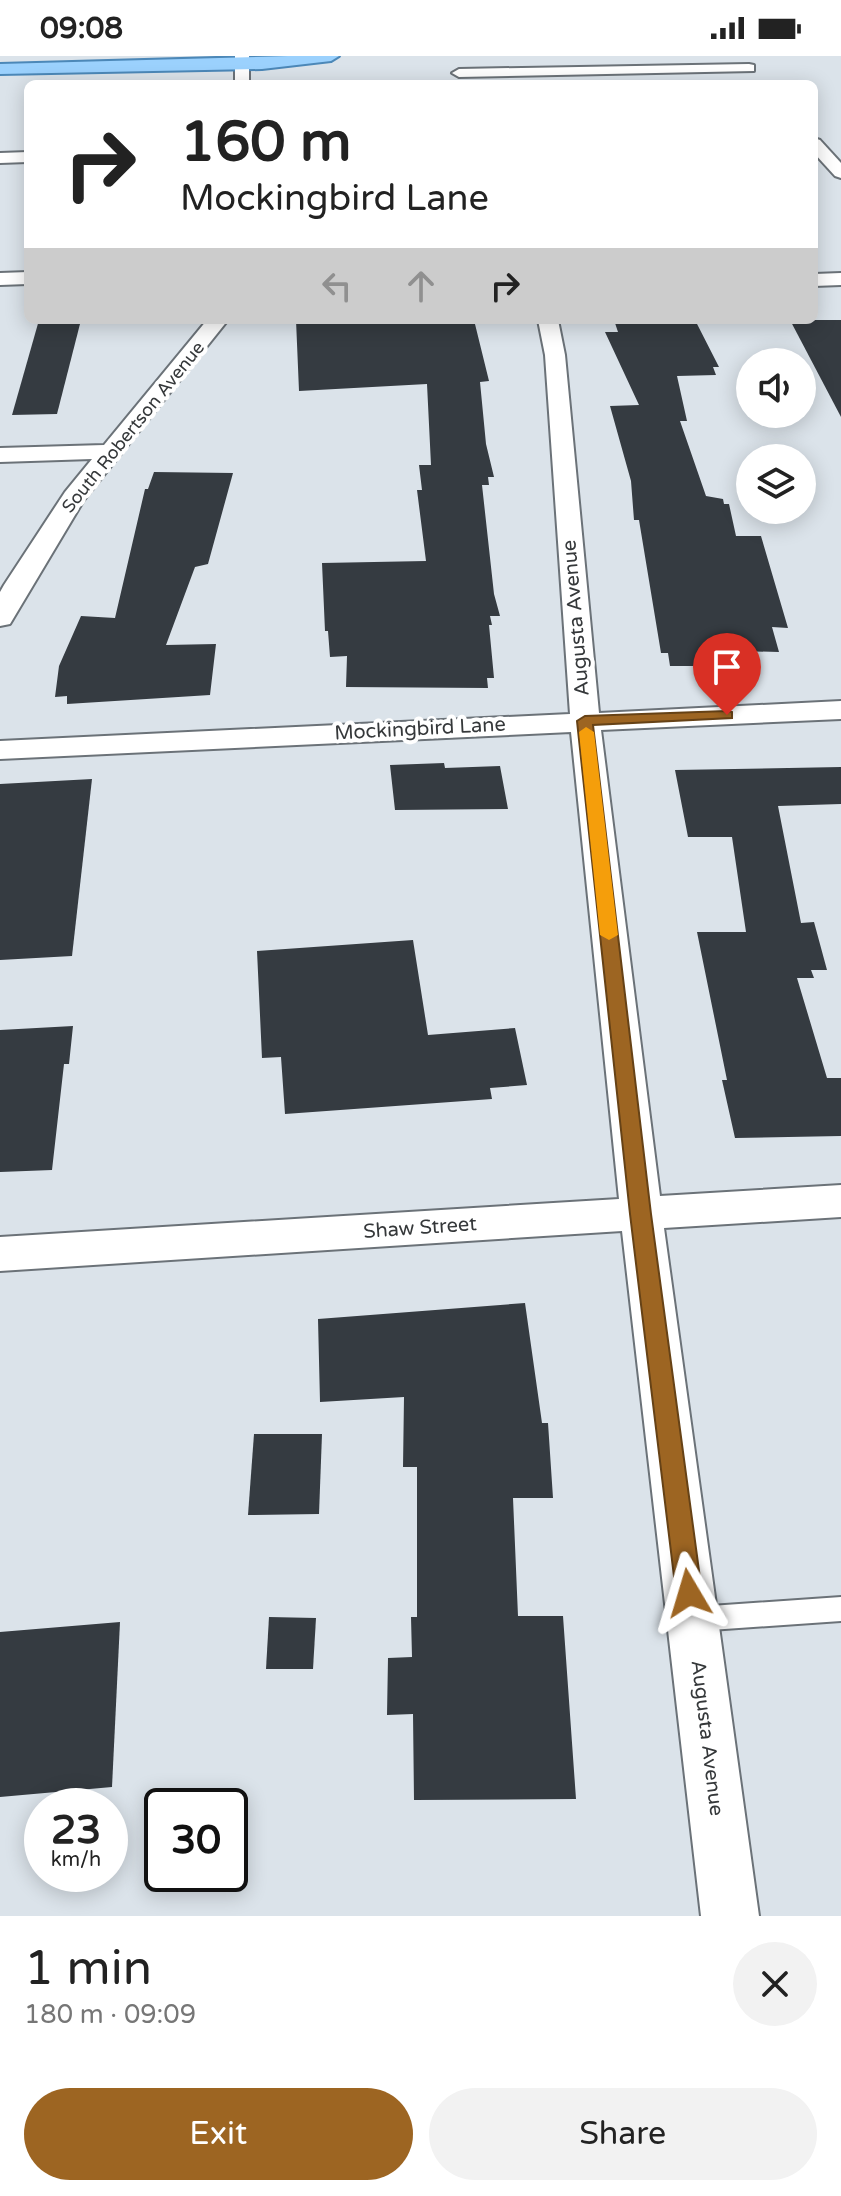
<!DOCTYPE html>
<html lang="en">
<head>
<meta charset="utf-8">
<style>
	body { margin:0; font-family:"Varela Round",sans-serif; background:#f2f2f2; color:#222; height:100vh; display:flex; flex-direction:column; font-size:30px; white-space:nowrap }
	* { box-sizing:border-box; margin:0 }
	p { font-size:26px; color:#767676 }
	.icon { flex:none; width:44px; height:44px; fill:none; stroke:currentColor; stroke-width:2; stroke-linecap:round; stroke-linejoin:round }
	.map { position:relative; height:1860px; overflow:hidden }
	.sheet { display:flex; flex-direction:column; background:#fff; flex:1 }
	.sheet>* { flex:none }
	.banner { position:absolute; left:24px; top:24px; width:794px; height:244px; border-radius:12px; box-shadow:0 4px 20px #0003; background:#fff; color:#222; overflow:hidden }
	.fabs { position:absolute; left:736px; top:292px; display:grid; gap:16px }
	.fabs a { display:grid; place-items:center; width:80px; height:80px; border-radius:50%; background:#fff; box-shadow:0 4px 20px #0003; font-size:40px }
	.speed { position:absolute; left:24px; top:1732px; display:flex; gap:16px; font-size:40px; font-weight:700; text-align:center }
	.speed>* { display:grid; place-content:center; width:104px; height:104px; border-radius:50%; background:#fff; box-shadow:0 4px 20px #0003; line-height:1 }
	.speed small { font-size:20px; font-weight:400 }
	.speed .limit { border:4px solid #111; border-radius:12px; background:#fff; color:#111 }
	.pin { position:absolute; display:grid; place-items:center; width:68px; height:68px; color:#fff; margin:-82px -34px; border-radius:50% 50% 50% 0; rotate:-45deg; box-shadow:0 0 8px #0007 }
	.pin .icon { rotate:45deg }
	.me { position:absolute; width:88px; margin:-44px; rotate:353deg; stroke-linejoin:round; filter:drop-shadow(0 0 6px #0008) }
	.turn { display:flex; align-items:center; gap:28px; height:168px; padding:0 24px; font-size:36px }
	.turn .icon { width:104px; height:104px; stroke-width:2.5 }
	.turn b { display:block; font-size:56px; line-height:68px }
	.lanes { display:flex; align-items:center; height:76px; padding:0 24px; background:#0003; justify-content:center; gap:40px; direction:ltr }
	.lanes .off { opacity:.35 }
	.round { display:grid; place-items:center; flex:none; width:84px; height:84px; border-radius:42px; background:#f2f2f2 }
	.headline { display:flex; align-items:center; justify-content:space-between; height:136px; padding:0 24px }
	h1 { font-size:48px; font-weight:600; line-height:60px }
	.cta { display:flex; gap:16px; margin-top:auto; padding:16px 24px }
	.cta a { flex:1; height:92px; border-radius:48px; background:#9d6522; color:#fff; font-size:32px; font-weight:600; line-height:92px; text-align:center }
	.cta a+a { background:#f2f2f2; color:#222 }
	.status { display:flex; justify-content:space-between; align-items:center; height:56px; padding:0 40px; background:#fff; direction:ltr }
	.status svg { height:22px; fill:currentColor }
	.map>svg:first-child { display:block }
</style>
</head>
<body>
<div class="status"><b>09:08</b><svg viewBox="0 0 49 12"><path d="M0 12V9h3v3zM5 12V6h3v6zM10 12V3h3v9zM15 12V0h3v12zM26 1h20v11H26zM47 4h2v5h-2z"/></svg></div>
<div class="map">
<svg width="841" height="1860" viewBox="0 0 841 1860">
	<rect width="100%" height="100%" fill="#dbe3ea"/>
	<!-- building -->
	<g fill="#353b41">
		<polygon points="39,264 81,264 57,358 12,359"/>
		<polygon points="296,264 474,264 489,325 480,326 486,388 494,421 488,421 489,429 482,429 494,538 500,560 490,560 492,569 489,569 494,622 487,622 488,632 346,631 347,600 330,601 328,575 325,575 322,507 426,505 417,434 422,434 419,409 431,409 427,328 299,335"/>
		<polygon points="614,264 695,264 719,311 713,311 716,319 677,320 687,365 680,365 706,440 723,443 724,448 729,448 736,480 761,480 788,572 772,571 779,596 735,595 740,613 736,613 737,617 698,617 697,610 670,610 668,597 661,597 639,464 634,464 631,425 610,350 639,349 605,276 618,276"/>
		<polygon points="790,264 841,264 841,361"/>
		<polygon points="154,416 233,417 208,508 195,511 166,589 216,588 210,639 67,648 67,640 55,641 59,610 81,560 115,562 145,433 148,433"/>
		<polygon points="444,707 445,712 500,710 508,753 395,754 390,709"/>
		<polygon points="841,711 841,748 778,750 801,867 814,866 827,914 811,914 814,922 797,922 827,1022 841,1022 841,1080 735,1082 722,1024 727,1024 697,876 746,876 732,781 688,781 675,714"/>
		<polygon points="92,723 72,900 0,904 0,728"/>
		<polygon points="413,884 428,979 515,972 527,1029 490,1032 492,1043 285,1058 281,1001 262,1002 257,895"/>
		<polygon points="73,970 69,1008 64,1008 52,1114 0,1116 0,974"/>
		<polygon points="525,1247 542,1367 548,1367 553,1442 513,1442 518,1560 563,1560 576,1743 414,1744 413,1658 387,1659 388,1602 412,1601 411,1561 417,1561 417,1411 403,1411 404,1341 320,1346 318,1263"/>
		<polygon points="254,1378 322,1378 319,1458 248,1459"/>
		<polygon points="269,1561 316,1562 313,1613 266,1613"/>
		<polygon points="120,1566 112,1731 0,1741 0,1576"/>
	</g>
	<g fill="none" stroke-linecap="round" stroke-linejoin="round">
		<!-- service casing -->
		<g stroke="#6b7278" stroke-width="4">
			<polygon id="service" points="841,1541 841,1565 696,1575 687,1572 683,1563 687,1554 696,1551"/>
		</g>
		<!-- minor casing -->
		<g stroke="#6b7278" stroke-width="4">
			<g id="minor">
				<rect x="235" y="0" width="14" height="28"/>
				<polygon points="749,8 754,9 754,15 459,21 452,17 459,13"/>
				<polygon points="814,82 820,84 841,107 841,122 835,120 814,97"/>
				<polygon points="28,96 28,106 0,107 0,97"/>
				<polygon points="28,216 28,228 0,229 0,217"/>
				<polygon points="841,217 841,229 814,230 814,218"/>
				<polygon points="207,264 228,264 84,444 10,568 0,570 0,536 4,529 65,436 92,403 0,406 0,392 104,389"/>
				<polygon points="538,264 558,264 565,299 599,657 841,645 841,663 601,674 660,1140 841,1129 841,1161 664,1172 759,1860 701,1860 622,1175 0,1215 0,1181 619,1143 571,676 0,703 0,685 570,658 545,299"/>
			</g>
		</g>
		<!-- primary casing -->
		<g stroke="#4c88b8" stroke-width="4">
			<polygon id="primary" points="288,0 339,0 331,5 262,13 0,18 0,8"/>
		</g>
		<!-- service -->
		<use href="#service" fill="#fff" fill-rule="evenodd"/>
		<!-- minor -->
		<use href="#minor" fill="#fff" fill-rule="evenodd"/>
		<!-- primary -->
		<use href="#primary" fill="#9bd1fd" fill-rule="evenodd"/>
	</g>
	<!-- route -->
	<polygon fill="#9d6522" stroke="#664216" stroke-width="2" points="727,655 732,656 732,662 593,669 651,1158 702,1537 698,1545 689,1549 680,1545 676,1537 630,1158 577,665 585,660"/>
	<!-- slow -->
	<polygon fill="#f59e0b" points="586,671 594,676 618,879 609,884 600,879 579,676"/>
	<g text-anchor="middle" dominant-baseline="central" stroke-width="8" stroke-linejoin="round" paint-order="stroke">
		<!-- far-street labels -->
		<g font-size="18" fill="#35383a" stroke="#fff">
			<text transform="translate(133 371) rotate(-51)">South Robertson Avenue</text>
		</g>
		<!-- street labels -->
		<g font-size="20" fill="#35383a" stroke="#fff">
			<text transform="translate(576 562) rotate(-95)">Augusta Avenue</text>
			<text transform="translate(420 673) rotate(-3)">Mockingbird Lane</text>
			<text transform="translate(420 1172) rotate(-4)">Shaw Street</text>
			<text transform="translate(707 1682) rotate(83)">Augusta Avenue</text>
		</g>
	</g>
</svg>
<div class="fabs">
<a><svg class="icon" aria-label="sound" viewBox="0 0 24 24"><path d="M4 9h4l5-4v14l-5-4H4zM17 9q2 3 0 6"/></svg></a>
<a><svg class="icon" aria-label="layers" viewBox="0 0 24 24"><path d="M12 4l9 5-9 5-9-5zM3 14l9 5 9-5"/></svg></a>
</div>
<div class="speed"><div>23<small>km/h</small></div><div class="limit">30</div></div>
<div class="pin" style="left:727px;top:659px;background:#d93025"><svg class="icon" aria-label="arrive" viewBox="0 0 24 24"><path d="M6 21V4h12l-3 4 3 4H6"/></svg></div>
<svg class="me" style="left:689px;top:1537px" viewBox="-20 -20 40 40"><path d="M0-17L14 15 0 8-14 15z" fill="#9d6522" stroke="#fff" stroke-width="4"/></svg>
<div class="banner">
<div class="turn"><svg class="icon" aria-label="right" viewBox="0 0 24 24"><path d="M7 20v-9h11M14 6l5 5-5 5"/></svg><div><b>160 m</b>Mockingbird Lane</div></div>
<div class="lanes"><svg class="icon off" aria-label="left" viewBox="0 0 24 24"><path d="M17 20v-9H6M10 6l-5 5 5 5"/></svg><svg class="icon off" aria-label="ahead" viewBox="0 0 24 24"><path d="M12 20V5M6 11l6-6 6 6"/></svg><svg class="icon" aria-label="right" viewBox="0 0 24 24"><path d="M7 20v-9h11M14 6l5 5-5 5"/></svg></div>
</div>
</div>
<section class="sheet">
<div class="headline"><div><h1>1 min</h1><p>180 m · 09:09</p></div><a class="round"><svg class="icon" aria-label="close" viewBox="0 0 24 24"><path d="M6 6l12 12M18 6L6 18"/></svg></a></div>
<div class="cta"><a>Exit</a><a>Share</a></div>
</section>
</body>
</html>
